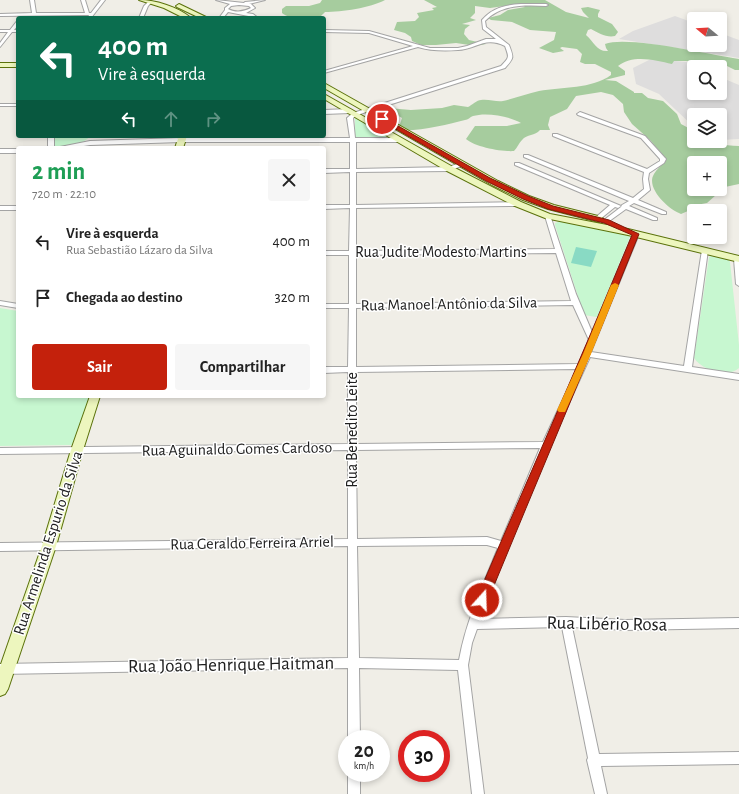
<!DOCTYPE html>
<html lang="pt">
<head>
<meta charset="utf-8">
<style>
	body { margin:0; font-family:"Alegreya Sans",sans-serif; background:#f6f6f6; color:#222; height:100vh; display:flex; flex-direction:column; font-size:15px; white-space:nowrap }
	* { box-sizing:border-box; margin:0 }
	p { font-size:13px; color:#767676 }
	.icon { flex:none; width:22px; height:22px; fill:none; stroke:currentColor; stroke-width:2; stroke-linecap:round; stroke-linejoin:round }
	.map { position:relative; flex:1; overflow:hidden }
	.sheet { position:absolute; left:16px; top:146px; width:310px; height:252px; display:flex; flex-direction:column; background:#fff; border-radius:4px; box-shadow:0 2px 6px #0003 }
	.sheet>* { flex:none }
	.guide { position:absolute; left:16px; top:16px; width:310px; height:122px; border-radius:4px; box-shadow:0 2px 6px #0003; background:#0b6e4f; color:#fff; overflow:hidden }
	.needle { width:26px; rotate:288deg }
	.fabs { position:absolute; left:687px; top:12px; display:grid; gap:8px }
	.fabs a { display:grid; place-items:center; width:40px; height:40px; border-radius:4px; background:#fff; box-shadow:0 2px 6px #0003; font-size:20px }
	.speed { position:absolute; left:338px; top:730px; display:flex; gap:8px; font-size:20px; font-weight:700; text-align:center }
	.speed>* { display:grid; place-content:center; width:52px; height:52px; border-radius:50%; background:#fff; box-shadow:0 2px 6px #0003; line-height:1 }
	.speed small { font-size:10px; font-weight:400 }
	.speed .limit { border:6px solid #d22; background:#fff; color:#111 }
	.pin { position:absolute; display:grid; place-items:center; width:34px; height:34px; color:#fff; margin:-17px; border:2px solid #fff; border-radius:50%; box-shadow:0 1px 4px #0007 }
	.me { position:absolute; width:44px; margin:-22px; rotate:20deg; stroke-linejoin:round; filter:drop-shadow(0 0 3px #0008) }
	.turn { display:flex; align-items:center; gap:14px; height:84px; padding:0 16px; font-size:18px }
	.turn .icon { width:52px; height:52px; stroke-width:2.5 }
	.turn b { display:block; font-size:28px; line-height:34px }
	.lanes { display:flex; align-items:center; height:38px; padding:0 16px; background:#0003; justify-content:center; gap:20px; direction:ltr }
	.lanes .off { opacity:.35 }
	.round { display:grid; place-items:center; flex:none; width:42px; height:42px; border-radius:4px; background:#f6f6f6 }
	.head { display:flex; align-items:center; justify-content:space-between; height:68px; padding:0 16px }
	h1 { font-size:24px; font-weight:700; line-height:30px; color:#1e9e55 }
	.cta { display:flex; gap:8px; margin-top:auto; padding:8px 16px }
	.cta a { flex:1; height:46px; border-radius:4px; background:#c4210c; color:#fff; font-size:16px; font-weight:700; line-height:46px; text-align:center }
	.cta a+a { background:#f6f6f6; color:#222 }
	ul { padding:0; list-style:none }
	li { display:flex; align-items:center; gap:12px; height:56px; padding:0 16px }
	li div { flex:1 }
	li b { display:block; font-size:15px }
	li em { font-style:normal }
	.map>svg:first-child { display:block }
</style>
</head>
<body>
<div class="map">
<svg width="739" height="794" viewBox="0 0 739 794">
	<rect width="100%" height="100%" fill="#f0eee7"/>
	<!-- residential -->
	<g fill="#dedddd">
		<polygon points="675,16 694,23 694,45 720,45 720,33 739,40 739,58 619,39 633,31"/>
		<polygon points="651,59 687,62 711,67 694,67 694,93 720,93 720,77 739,85 739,139 720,140 720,115 694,115 694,127 659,94 636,84 633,68"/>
	</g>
	<!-- forest -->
	<g fill="#a6cc9e" fill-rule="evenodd">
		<path d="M322 0H385C370 8 342 12 325 12 324 13 322 15 321 16 313 21 288 19 282 13V9L286 6H309L320 3Z"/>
		<path d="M424 0H545L566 12 589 18 583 12 581 8 588 7 600 10 598 14V17L612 24 618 32 615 36C607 38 598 33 591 29L588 30 586 35C594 42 597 52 608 51L606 48 605 44C627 35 712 55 739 59V70H735L725 65 686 61H674L672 64C655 60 633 54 618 66L625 71V75L605 80 616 81 634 92V93H642L648 98 663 101 677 114 681 124 694 131V141C710 141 724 146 739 146V184L725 187 707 203 696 205 688 211 681 214C669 210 645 188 654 174 656 170 661 166 664 162L663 155 650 140 632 124 624 112 623 104 613 95 601 92 576 96 567 109 550 117 548 125 550 130H540C535 136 527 134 522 140 519 143 517 148 514 151 502 152 475 147 466 139L475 126H507L521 123C509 116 486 112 473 116 470 117 468 120 465 120 445 125 408 135 389 128L400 124 402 118 395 114 370 110 376 107 411 110 442 108 454 105 468 107C472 105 477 100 481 100 489 99 496 102 503 101 515 98 527 94 539 91 562 87 592 89 611 75V72L595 64H585L580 62 582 54 577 49 562 47 560 48 564 51 553 53 539 48 554 40 556 32 530 30 512 22 491 20 488 18 500 15 508 10 525 7 524 6 511 5 490 8 475 6V13L470 18 476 20 462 24 470 25 465 29 464 34 469 40 486 44 476 46 456 43 436 45H421L412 41 411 37 405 33 394 30 397 22 415 21 419 17 417 13 434 10 432 8 437 7ZM694 163H720V189H694Z"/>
	</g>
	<!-- park -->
	<g fill="#c7f7d0">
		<polygon points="355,118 357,118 391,138 355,138"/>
		<path d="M53 136H90C83 145 64 149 53 147Z"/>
		<polygon points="561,221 627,234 630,237 598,316 596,317 584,315 555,225 555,223"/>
		<path d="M711 256 728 259 730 262 739 345V368C727 379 702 370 694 358L709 257Z"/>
		<polygon points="0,308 18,311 18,396 90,396 72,445 0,446"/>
	</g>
	<!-- pitch -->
	<polygon fill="#89dac4" points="576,247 597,251 591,267 571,263"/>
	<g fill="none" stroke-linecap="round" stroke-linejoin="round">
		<!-- street casing -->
		<g stroke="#a4a4a4" stroke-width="2">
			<g id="street">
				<polygon points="30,0 34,0 36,13 85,13 81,0 85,0 89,13 91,13 101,0 105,0 91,18 88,17 89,15 0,16 0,14 32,13"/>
				<path d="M216 0 244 3 245 2 265 0 249 4H251L255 8 246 13 253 14 258 18 228 12 223 18H219L225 10V8L230 4ZM239 5 249 6 251 8C243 12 236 13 228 9L231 6Z"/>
				<polygon points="149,1 152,2 148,6 143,18 139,18 144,6"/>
				<path d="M521 4H546L548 5 546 6C525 5 501 4 485 21L486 27C494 33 501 39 509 45 514 58 514 58 505 68L357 115 353 118 355 138H400L403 140 400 142H356V169L449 167 462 162 465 164 450 171 356 172V205L518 202 521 204 518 206 356 208V251L555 249 545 216 546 215H550L576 294 592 332 633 234 634 233H638L639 234 591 352 684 366 702 250 703 249H707L708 250 692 367 739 374V380L590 357 550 445 491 588 480 619 566 617 625 620 739 618V628L625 630 572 627 599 754 739 752V764L601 766 607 794H595L587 760 588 758 562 627 477 629 472 643 468 665 484 794H472L458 670 359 668 360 739H348V668L0 674V664L348 658V546L0 551V543L348 539V450L0 454V448L348 444V372L324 373V367H348L349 308H324V304H349V255H324V251H349L350 208 324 209V205H350V172L324 173V169H350V142H181L90 145 71 148H59L60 147 90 141 181 138H350L347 118 353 113 501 66C510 57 509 57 505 46 485 36 477 49 458 50 444 51 431 51 418 47L324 73V71L413 46 369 33 324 32V30L369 31 430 48H458L467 46 486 39H496L483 29 482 20C492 8 505 5 521 4ZM556 253 571 301 356 304V255ZM573 305 589 340 579 364 356 367V308ZM577 369 543 442 356 444V372ZM540 448 501 541 487 537 357 539 356 450ZM467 545H487L498 548C483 584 466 621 459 660L359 658 357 546Z"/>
				<polygon points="17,21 18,21 18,25 14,30 18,30 18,32 12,32 0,47 0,43 8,32 0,32 0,30 10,30"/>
				<rect x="0" y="104" width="18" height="2"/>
				<polygon points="324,110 350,109 353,111 350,113 324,114"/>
				<polygon points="580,112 645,136 665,158 666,159 664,163 649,173 648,179 650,190 638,200 666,212 666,214 662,214 634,203 629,206 657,218 657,220 653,220 626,209 608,222 604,222 604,220 621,207 622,205 629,201 524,157 524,155 528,155 633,198 644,189 643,179 644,172 553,136 553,134 557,134 647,169 660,161 660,159 641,138 578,115 577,114"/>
				<rect x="48" y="136" width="6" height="12"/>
				<rect x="0" y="149" width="18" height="4"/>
				<polygon points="515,163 519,163 621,206 618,208 615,207 599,220 595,220 595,218 610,205 515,165"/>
				<rect x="0" y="206" width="18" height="4"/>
				<polygon points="737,257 739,258 739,286 736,284 734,259"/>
				<polygon points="0,301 18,304 18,308 0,305"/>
				<rect x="348" y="773" width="12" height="21"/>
			</g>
		</g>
		<!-- secondary casing -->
		<g stroke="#5b720b" stroke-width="2">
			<g id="secondary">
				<path d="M139 0C156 0 178 7 191 18H184L164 8Z"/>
				<polygon points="179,4 206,17 207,18 200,18 177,7 176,6"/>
				<rect x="0" y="63" width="18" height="4"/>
				<polygon points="324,83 498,181 529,196 554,205 602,217 603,219 599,222 548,209 523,200 492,185 324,88"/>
				<polygon points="324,94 453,167 521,202 550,214 628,229 739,256 739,262 628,235 545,218 515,206 447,171 324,99"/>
				<polygon points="179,136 187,136 183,148 175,148"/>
				<polygon points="90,396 100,396 83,450 56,546 8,689 5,694 0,696 0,667 42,546 71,450"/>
			</g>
		</g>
		<!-- street -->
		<use href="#street" fill="#fff" fill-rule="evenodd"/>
		<!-- secondary -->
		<use href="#secondary" fill="#edf6be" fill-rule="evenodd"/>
	</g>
	<!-- route -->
	<path fill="#c4210c" stroke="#7f1508" d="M380 118H384L490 178 528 196 553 206 609 220 639 234C590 357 538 478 488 600L486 604 482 605 478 604 476 600C528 478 582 357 632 235L604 223 548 209 523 199 486 181 380 120Z"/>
	<!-- slow -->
	<polygon fill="#f59e0b" points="615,283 619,285 591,354 566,410 565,412 559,412 557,410 583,354 611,285"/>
	<g text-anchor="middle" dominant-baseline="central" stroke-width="3" stroke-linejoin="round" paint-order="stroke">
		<!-- street labels -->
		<g font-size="16" fill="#202020" stroke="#fff">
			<text x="441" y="252">Rua Judite Modesto Martins</text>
			<text transform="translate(449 304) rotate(-1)">Rua Manoel Antônio da Silva</text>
			<text transform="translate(352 430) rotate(-90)">Rua Benedito Leite</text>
			<text transform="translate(237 449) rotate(-1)">Rua Aguinaldo Gomes Cardoso</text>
			<text transform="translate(48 543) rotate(-72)">Rua Armelinda Espurio da Silva</text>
			<text transform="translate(252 543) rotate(-1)">Rua Geraldo Ferreira Arriel</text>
		</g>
		<!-- near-street labels -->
		<g font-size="19" fill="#202020" stroke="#fff">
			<text transform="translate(607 624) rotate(1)">Rua Libério Rosa</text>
			<text transform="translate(231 665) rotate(-1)">Rua João Henrique Haitman</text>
		</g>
	</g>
</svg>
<div class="fabs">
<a><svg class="needle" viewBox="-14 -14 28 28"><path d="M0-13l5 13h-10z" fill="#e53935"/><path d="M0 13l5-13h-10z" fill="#767676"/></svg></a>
<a><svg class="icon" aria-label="search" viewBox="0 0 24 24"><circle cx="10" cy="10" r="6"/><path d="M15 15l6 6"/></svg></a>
<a><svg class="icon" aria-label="layers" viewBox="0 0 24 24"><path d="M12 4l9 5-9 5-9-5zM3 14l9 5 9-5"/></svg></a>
<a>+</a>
<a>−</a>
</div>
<div class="speed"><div>20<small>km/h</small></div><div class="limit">30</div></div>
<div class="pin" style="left:382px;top:119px;background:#d93025"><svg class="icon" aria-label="arrive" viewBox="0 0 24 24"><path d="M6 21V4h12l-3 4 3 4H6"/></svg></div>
<svg class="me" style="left:482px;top:600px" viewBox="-20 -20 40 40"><circle r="17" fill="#c4210c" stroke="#fff" stroke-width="3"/><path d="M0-11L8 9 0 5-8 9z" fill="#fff"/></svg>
<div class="guide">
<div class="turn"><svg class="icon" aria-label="left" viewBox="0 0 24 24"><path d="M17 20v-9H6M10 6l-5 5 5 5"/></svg><div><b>400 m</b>Vire à esquerda</div></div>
<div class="lanes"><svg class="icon" aria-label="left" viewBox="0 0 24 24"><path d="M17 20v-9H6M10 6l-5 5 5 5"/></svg><svg class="icon off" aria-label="ahead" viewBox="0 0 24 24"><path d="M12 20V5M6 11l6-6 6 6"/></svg><svg class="icon off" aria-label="right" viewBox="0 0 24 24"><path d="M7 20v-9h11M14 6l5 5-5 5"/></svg></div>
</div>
<section class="sheet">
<div class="head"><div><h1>2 min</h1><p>720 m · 22:10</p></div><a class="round"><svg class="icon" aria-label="close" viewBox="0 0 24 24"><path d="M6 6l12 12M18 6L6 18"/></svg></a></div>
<ul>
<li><svg class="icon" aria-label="left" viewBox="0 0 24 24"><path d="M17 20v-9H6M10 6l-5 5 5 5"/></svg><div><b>Vire à esquerda</b><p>Rua Sebastião Lázaro da Silva</p></div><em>400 m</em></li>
<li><svg class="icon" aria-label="arrive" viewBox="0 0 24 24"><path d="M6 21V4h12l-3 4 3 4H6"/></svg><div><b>Chegada ao destino</b></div><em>320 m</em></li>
</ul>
<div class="cta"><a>Sair</a><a>Compartilhar</a></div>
</section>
</div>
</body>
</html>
